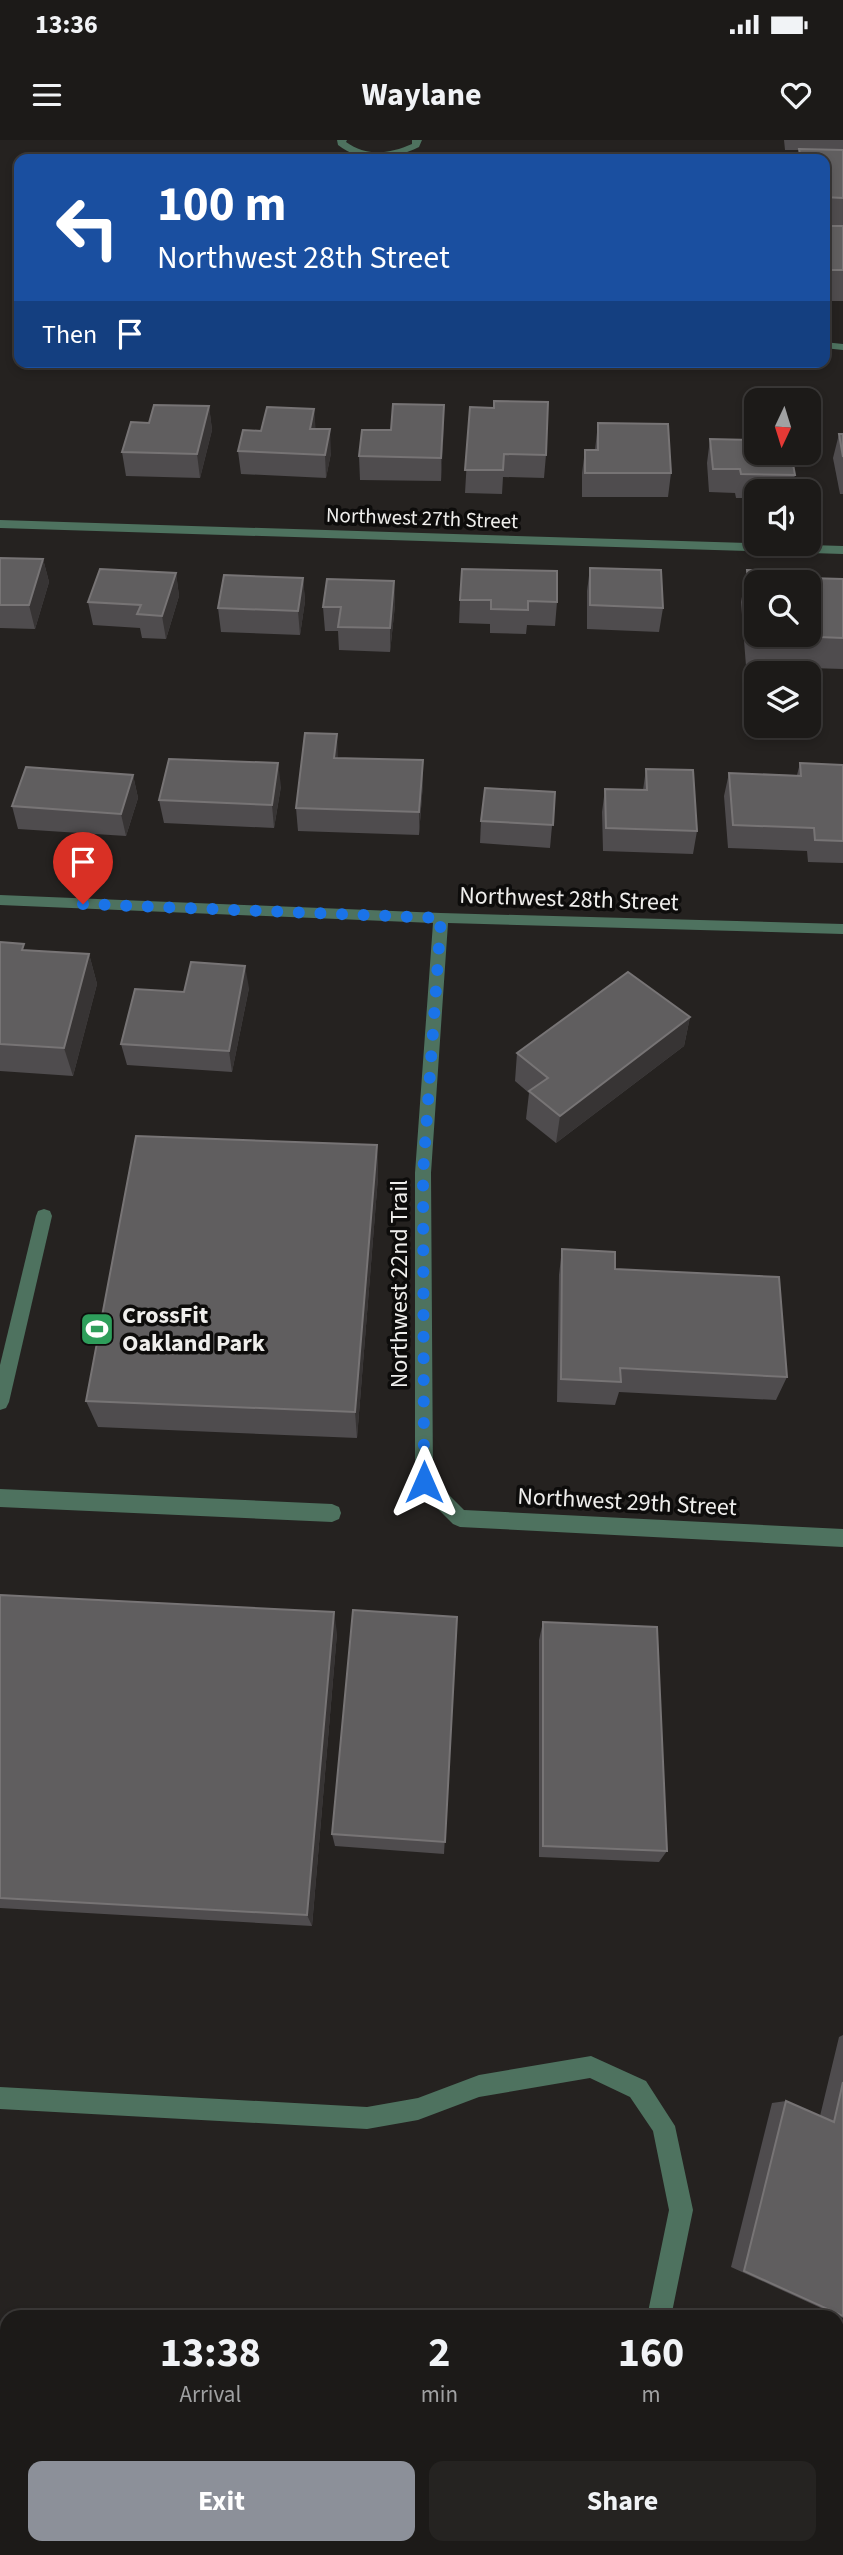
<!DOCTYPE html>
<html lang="en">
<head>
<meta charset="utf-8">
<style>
	body { margin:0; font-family:"Source Sans 3",sans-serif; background:#252321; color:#f1f3f6; height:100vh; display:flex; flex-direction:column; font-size:26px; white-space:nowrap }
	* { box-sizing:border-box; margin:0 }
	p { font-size:23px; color:#a0a1a2 }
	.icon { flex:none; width:38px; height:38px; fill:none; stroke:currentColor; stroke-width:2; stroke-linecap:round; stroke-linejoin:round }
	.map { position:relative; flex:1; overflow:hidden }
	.sheet { position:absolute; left:0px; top:2170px; width:844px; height:245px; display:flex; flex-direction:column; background:#1c1a18; border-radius:21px 21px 0 0; box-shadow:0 4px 10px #0003,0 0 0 2px #3a3837 }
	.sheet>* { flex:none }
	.guide { position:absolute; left:14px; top:14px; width:816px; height:214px; border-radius:14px; box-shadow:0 4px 10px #0003,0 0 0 2px #3a3837; background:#1a4fa0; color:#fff; overflow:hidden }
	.needle { width:46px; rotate:184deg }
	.fabs { position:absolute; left:744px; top:248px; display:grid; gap:14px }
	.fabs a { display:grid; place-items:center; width:77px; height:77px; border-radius:14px; background:#1c1a18; box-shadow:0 4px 10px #0003,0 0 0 2px #3a3837; font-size:35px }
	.pin { position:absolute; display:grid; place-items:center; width:60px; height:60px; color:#fff; margin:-72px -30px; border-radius:50% 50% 50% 0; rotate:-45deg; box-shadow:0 0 7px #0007 }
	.pin .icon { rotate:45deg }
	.me { position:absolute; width:77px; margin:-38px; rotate:0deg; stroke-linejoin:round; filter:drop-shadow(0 0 5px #0008) }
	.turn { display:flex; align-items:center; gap:24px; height:147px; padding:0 28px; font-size:32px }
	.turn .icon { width:91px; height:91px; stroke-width:2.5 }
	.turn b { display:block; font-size:49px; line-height:60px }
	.then { display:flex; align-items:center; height:66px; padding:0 28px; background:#0003; gap:14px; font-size:26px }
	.eta { display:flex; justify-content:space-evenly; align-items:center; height:119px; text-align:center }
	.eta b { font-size:42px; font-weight:700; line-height:49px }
	.button { display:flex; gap:14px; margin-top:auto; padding:14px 28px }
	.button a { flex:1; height:80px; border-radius:14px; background:#8c9099; color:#fff; font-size:28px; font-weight:700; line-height:80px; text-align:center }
	.button a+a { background:#252321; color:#f1f3f6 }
	.status { display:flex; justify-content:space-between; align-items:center; height:49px; padding:0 35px; background:#1c1a18; direction:ltr }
	.status svg { height:19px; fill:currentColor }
	header { display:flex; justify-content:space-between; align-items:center; height:91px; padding:0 28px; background:#1c1a18; font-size:32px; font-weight:700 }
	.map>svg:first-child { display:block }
</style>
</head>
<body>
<div class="status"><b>13:36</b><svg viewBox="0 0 49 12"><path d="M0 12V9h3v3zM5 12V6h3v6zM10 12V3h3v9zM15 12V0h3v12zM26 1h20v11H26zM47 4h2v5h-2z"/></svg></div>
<header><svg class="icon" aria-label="menu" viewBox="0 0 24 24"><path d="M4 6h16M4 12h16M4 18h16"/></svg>Waylane<svg class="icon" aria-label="heart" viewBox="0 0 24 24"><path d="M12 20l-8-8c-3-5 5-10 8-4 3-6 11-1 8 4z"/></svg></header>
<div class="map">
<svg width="843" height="2415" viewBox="0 0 843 2415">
	<rect width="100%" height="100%" fill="#252220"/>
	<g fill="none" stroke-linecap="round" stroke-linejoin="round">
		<!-- minor -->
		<g fill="#4e725f" fill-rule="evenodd">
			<path d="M337 0H347L346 2C367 17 389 14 412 4V0H422L419 7C392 20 363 24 338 5Z"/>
			<polygon points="824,202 843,204 843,210 824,208"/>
			<polygon points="0,380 843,406 843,414 0,388"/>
			<polygon points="0,755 441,773 843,784 843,794 448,783 431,1033 433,1339 464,1370 843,1389 843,1407 460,1387 453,1384 417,1348 415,1342 415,1033 433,783 0,765"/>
			<polygon points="44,1069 50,1071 52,1076 9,1262 6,1268 0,1270 0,1225 36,1076 38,1071"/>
			<polygon points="0,1349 332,1364 339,1367 341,1373 339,1379 332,1382 0,1367"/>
			<polygon points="591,1916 646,1941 675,1986 693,2070 671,2177 647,2177 669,2070 653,1991 630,1957 590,1938 479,1957 418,1980 367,1989 0,1969 0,1947 367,1967 418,1958 479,1935"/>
			<polygon points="0,2283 7,2284 7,2310 0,2309"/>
		</g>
	</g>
	<!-- wall -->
	<g fill="#4f4c4e">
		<polygon points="784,0 843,0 843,161 824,161 824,19 797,19 799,10 785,10"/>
		<polygon points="444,265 441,341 360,340 359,316 391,290"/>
		<polygon points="209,266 212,290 200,338 126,336 122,312 149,283"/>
		<polygon points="470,267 546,315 544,338 503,337 502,354 465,353"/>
		<polygon points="314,269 315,289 331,313 326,338 241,334 238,311 261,291"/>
		<polygon points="598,283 671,333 668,357 582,357 582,333 585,310 595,310"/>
		<polygon points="750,289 795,335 791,352 756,352 756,358 736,358 735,353 709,352 707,323 710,299 748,300"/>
		<polygon points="839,294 843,294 843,354 840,354 833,318"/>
		<polygon points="0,418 43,419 49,442 35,489 0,488"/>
		<polygon points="590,428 663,468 659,492 587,489 587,451"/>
		<polygon points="747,430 808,438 843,439 843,529 746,526 741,462"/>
		<polygon points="176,433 179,456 166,499 142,498 140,488 93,485 88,462"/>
		<polygon points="303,438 305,461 300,495 221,492 218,468"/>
		<polygon points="394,441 395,465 390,512 339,510 338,491 325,491 323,467"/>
		<polygon points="460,460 557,462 555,486 527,485 526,494 490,493 490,484 459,483"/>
		<polygon points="338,618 423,643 419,695 298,691 296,668"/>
		<polygon points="800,623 843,625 843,723 808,722 807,711 728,708 724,656 729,633 797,635"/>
		<polygon points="646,629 697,691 693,714 603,711 602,672 605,649 643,650"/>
		<polygon points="133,635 138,658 126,696 18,689 12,666"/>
		<polygon points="281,646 274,688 164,683 159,660"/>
		<polygon points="555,652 550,708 480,703 481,681"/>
		<polygon points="0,802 27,811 89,814 97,844 73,936 0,931"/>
		<polygon points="249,848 232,932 127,925 121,904 184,852"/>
		<polygon points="690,877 684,906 556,1003 526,979 529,953 515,941 517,913"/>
		<polygon points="377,1005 378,1037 357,1298 98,1287 86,1261"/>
		<polygon points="562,1109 615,1129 787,1237 776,1260 619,1252 615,1265 557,1262 559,1135"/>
		<polygon points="0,1455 337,1493 312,1786 0,1768"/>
		<polygon points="457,1477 444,1714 335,1706 332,1694"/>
		<polygon points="543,1482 667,1711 659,1722 539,1717 539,1500"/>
		<polygon points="843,1895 843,2178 731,2127 772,1963 786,1961 820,1976 839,1897"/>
	</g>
	<!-- shaded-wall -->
	<g fill="#373434">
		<polygon points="444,265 444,288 441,341 441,318"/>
		<polygon points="209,266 212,290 200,338 197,314"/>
		<polygon points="314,269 316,293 310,289"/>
		<polygon points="330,289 331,313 326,338 325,315"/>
		<polygon points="43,419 49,442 35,489 29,465"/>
		<polygon points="176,433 179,456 166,499 162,476"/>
		<polygon points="303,438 305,461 300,495 298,471"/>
		<polygon points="394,441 395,465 390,512 390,488"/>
		<polygon points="337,594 338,618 335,641 334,618"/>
		<polygon points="423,620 423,643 419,695 419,672"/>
		<polygon points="278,623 281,646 274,688 272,665"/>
		<polygon points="133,635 138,658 126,696 121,674"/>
		<polygon points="89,814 97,844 73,936 64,908"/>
		<polygon points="245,826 249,848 232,932 229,911"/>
		<polygon points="690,877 684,906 556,1003 560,976"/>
		<polygon points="377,1005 378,1037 357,1298 355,1272"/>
		<polygon points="334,1472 337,1493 312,1786 307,1775"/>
	</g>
	<!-- building -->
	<g fill="#605e5f" stroke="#777475" stroke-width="2">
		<polygon points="799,9 843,10 843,58 824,57 824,19 801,19"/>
		<rect x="824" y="86" width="19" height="44"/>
		<polygon points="494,261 548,262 546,315 504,314 503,330 465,330 470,267 494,268"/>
		<polygon points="393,264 444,265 441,318 359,316 362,290 391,290"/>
		<polygon points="154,265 209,266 197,314 122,312 131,282 149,283"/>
		<polygon points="267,267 314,269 310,289 330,289 325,315 238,311 243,290 261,291"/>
		<polygon points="598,283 668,284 671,333 585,333 585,310 598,310"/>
		<polygon points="750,289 756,289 756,313 791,313 795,335 741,334 740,329 713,329 710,299 752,300"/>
		<polygon points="839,294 843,294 843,317"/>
		<polygon points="0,418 43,419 29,465 0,465"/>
		<polygon points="590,428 661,430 663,468 590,465"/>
		<polygon points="100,429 176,433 162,476 137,474 141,465 88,462"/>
		<polygon points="462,429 557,431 557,462 528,461 528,470 491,469 491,460 460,460"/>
		<polygon points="747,430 808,432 808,438 843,439 843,498 770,495 808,495 808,443 756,443 756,495 753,495"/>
		<polygon points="224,435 303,438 298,471 218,468"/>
		<polygon points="327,439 394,441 390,488 338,487 341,467 323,467"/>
		<polygon points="305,593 337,594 334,618 423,620 419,672 296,668"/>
		<polygon points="169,619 278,623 272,665 159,660"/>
		<polygon points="800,623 843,625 843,701 815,700 814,688 733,685 729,633 801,636"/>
		<polygon points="26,627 133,635 121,674 12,666"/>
		<polygon points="646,629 693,630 697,691 606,688 605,649 647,650"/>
		<polygon points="485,648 555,652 553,685 481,681"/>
		<polygon points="0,802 24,804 22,810 89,814 64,908 0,904"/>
		<polygon points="191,822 245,826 229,911 121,904 135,849 184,852"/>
		<polygon points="628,832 690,877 560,976 529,951 548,938 517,913"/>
		<polygon points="136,996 377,1005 355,1272 86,1261"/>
		<polygon points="562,1109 615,1112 615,1129 779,1137 787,1237 620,1228 621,1242 561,1239"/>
		<polygon points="0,1455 334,1472 307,1775 0,1758"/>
		<polygon points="353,1470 457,1477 445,1702 332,1694"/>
		<polygon points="543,1482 657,1487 667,1711 543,1706"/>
		<polygon points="843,1942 843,2176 744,2131 786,1961 834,1982"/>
	</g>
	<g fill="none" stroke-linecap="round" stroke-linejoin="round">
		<!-- route -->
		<polyline stroke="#1a73e8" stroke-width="12" stroke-dasharray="0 21.6" points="83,764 441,778 423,1033 424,1342"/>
	</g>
	<!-- icons -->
	<defs>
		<g id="stadium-square" transform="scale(1.75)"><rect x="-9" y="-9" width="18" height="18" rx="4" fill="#2e9e5b" stroke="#0d0c0b"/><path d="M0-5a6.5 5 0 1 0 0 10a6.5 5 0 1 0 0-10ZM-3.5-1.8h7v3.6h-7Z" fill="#fff"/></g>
	</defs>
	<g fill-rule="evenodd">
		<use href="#stadium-square" x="97" y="1189"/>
	</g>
	<g text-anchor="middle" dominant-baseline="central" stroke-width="7" stroke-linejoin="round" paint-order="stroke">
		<!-- far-street labels -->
		<g font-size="21" fill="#efeeec" stroke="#0d0c0b">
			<text transform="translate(422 378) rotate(2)">Northwest 27th Street</text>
		</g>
		<!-- street labels -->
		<g font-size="24" fill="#efeeec" stroke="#0d0c0b">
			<text transform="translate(569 759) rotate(2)">Northwest 28th Street</text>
			<text transform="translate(399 1144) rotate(-90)">Northwest 22nd Trail</text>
			<text transform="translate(627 1362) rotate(3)">Northwest 29th Street</text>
		</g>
		<!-- poi labels -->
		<g font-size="24" font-weight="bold" fill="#efeeec" stroke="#0d0c0b" text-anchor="start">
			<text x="122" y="1175">CrossFit<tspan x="122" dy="28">Oakland Park</tspan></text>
		</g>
	</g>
</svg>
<div class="fabs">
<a><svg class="needle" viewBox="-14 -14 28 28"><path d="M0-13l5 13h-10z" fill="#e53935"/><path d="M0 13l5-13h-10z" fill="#a0a1a2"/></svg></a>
<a><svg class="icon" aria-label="sound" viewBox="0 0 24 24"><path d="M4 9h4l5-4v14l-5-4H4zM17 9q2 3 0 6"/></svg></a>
<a><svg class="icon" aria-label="search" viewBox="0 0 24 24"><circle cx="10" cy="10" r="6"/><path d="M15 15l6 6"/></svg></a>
<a><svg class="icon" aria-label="layers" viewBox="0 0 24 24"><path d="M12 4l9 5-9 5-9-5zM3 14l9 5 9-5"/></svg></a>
</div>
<div class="pin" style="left:83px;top:764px;background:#d93025"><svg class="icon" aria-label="arrive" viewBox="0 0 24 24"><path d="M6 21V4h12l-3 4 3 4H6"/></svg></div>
<svg class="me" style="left:424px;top:1342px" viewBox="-20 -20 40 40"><path d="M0-17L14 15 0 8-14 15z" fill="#1a73e8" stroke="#fff" stroke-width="4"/></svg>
<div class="guide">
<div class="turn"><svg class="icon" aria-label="left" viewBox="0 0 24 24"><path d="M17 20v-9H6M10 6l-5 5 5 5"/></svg><div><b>100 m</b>Northwest 28th Street</div></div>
<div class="then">Then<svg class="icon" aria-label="arrive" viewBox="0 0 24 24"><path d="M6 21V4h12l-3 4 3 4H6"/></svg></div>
</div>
<section class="sheet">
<div class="eta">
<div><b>13:38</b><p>Arrival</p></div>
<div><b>2</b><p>min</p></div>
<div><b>160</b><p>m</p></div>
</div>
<div class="button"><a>Exit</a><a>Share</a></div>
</section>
</div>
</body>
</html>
